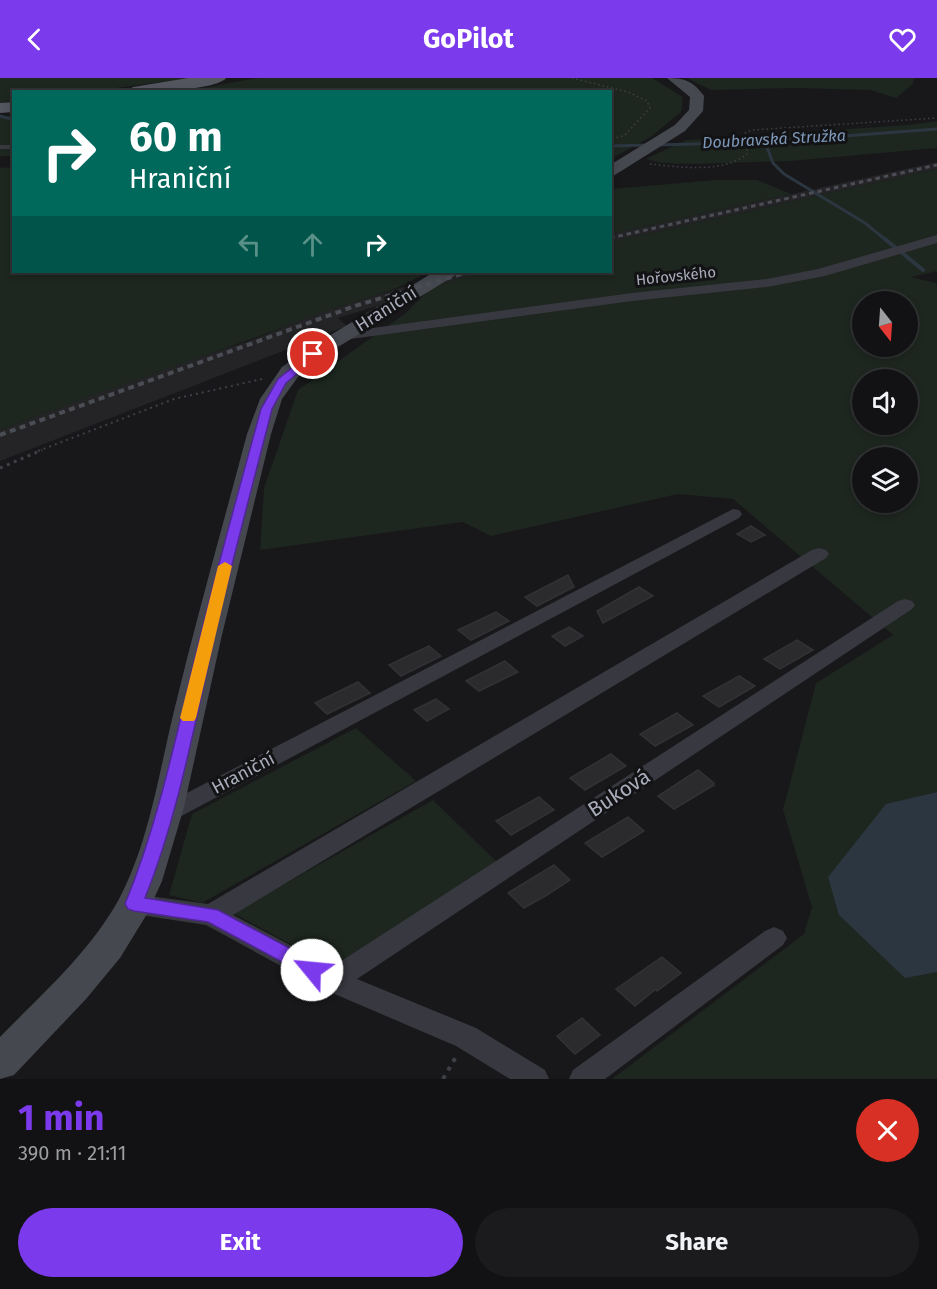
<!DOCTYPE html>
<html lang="en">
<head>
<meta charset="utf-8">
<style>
	body { margin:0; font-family:"Fira Sans",sans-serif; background:#1b1b1d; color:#f1f3f6; height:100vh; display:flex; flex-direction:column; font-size:22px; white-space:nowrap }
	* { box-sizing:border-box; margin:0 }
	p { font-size:20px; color:#9c9ea0 }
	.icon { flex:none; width:33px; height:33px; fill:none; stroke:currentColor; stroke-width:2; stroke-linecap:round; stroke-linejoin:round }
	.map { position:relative; height:1001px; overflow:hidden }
	.side { display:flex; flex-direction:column; background:#121214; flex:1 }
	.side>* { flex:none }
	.banner { position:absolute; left:12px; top:12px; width:600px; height:183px; border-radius:0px; box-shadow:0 3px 9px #0003,0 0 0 2px #313234; background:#00695c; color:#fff; overflow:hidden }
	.needle { width:39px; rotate:163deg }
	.controls { position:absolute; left:852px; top:213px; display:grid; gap:12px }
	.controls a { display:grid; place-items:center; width:66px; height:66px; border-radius:50%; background:#121214; box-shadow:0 3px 9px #0003,0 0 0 2px #313234; font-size:30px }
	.pin { position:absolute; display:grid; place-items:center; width:51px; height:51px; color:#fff; margin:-26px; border:3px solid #fff; border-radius:50%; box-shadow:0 2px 6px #0007 }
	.me { position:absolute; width:66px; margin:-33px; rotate:298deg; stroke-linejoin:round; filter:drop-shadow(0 0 4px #0008) }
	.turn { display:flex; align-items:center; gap:21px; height:126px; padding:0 18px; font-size:27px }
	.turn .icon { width:78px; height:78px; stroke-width:2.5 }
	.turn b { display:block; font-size:42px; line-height:51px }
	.lanes { display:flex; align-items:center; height:57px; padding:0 18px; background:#0003; justify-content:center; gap:30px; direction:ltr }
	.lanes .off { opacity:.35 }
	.round { display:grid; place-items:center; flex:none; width:63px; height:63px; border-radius:32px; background:#1b1b1d }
	.headline { display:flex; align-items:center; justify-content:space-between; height:102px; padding:0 18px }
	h1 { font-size:36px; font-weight:700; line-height:45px; color:#7c3aed }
	.button { display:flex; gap:12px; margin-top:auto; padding:12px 18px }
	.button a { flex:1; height:69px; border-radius:36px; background:#7c3aed; color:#fff; font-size:24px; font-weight:700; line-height:69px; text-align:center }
	.button a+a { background:#1b1b1d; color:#f1f3f6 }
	header { display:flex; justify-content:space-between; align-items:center; height:78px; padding:0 18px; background:#7c3aed; color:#fff; font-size:27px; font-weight:700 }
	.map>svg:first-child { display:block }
</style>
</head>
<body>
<header><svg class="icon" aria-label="back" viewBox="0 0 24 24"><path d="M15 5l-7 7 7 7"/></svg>GoPilot<svg class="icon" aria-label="heart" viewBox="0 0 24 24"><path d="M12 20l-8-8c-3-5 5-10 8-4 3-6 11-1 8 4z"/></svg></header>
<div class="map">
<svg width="937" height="1001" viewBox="0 0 937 1001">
	<rect width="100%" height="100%" fill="#18181a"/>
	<!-- built -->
	<g fill="#242427">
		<polygon points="937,84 937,91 611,164 610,156"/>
		<polygon points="453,194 485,194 338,240 347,248 0,383 0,352 119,306 249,263 328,232"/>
	</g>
	<!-- green -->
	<g fill="#1d261f" fill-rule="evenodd">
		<polygon points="0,0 191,0 94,13 14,14 13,23 0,25"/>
		<polygon points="258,0 652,0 683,19 681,34 652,58 611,81 610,14 186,13"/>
		<polygon points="687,0 920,0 914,1 913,6 896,20 870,12 795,10 711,12"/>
		<polygon points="13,37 13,78 0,78 0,38"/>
		<polygon points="937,43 937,70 791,83 691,86 662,85 646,81 686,62 908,47"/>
		<path d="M13 89 14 194H426C394 216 358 221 321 235 215 276 106 311 0 352V90Z"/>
		<path d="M937 91V193L911 199 936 205 937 210V714L886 727 905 899 937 894V1001H612L804 856 812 829 783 732 816 605 893 557 733 421 678 416 491 458 463 444 260 472 264 410 298 312 407 234 433 208 485 194H610L611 164ZM862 224H908V268H862ZM862 302H908V346H862ZM862 380H908V424H862Z"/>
		<polygon points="715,102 757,102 791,116 611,156 611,111"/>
		<polygon points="356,650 416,703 202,825 169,817 192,736"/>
		<polygon points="433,722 497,784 333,889 233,835"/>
	</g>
	<!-- water -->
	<polygon fill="#2c3640" points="937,714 937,894 905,900 839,837 828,799 886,726"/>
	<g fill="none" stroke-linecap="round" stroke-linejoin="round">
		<!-- stream-far1 -->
		<g stroke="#2c3640" stroke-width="3">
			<polyline points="0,38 14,42"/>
			<polyline points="765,64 773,85 784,96 865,145 887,163"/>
			<polyline points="657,67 765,64 937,51"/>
			<polyline points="610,68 648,67"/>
		</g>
		<!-- stream -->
		<polyline stroke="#2c3640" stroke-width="4" points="885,161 923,192"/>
	</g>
	<!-- building -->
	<g fill="#2b2b2e" stroke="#323236" stroke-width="1.5">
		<polygon points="751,448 765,457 751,464 737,456"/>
		<polygon points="568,497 574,509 537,528 525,519"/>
		<polygon points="639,509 653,518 603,545 597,533"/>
		<polygon points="496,534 509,543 471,562 458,552"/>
		<polygon points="569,549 583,558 565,568 552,558"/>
		<polygon points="797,562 813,572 780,591 764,581"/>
		<polygon points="429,568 441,578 401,598 389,587"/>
		<polygon points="505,583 518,594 479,613 466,603"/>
		<polygon points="739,598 755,608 719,629 703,618"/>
		<polygon points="358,604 370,615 327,636 315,625"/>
		<polygon points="436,621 449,631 427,643 414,632"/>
		<polygon points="677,635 693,647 655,668 640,656"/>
		<polygon points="611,676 626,688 585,712 570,700"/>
		<polygon points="698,692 714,705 714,707 674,731 658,718"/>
		<polygon points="539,719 554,732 511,757 496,743"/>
		<polygon points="628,739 644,753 602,779 585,765"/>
		<polygon points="554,787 570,802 547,817 524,830 508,815"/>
		<polygon points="662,879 681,895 657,913 656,911 635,928 616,911"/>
		<polygon points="582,940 600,957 575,976 557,958"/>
	</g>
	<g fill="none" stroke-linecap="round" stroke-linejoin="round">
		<!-- path-far3 -->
		<g stroke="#3e4047" stroke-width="1.5" stroke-dasharray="1.5 3" stroke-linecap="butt">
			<polyline points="572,0 628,14 647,23 650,30 625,57 610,62"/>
			<path d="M650 86C679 89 724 96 748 75L744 61 745 55 752 52 937 40"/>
		</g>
		<!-- path-far2 -->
		<polyline stroke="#3e4047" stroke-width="2" stroke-dasharray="2 4" stroke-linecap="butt" points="38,373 174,321 262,301"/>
		<!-- path-far1 -->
		<polyline stroke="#3e4047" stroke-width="3" stroke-dasharray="3 4.5" stroke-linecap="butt" points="0,390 42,372"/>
		<!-- path -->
		<polyline stroke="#3e4047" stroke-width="4" stroke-dasharray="4 6" stroke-linecap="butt" points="443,1001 457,977"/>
		<!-- service -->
		<rect fill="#383940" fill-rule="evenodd" x="0" y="67" width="14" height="4"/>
		<!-- minor -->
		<g fill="#383940" fill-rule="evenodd">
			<polygon points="937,157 937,165 825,198 767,209 632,223 343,262 336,258 343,254 632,215 767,201 818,191"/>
			<polygon points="733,431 739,432 742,436 739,440 174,742 166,745 158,742 154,736 158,730"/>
			<polygon points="819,470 826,472 829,476 826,480 233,837 332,889 898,523 905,521 912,523 915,527 912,531 357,901 476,950 545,992 549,1001 510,1001 456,968 323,911 206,847 134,836 125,833 121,826 125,819 134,816 208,826 812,472"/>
			<polygon points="774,849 783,853 787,860 783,867 605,1001 569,1001 573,992 765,853"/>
		</g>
		<!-- secondary -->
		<g fill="#464850" fill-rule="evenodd">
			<path d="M667 0C685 0 693 3 704 18L703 33 685 53 610 100V87L675 47 689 32 690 19Z"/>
			<path d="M434 194H457L454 198 320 280 298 299 282 321 271 356 221 561 184 729 162 803 147 836 120 880 86 921 14 997 0 1001V959C42 916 90 874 119 821 150 762 159 693 175 629 197 538 223 447 247 356L260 321 282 289 306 272Z"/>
		</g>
		<!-- primary -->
		<g fill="#54565f" fill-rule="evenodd">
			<path d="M188 0H226C216 13 143 14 125 14L133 9Z"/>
			<polygon points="14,24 14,34 0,35 0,25"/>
		</g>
		<!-- rail-far1 -->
		<polyline stroke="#4b4d55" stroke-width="3" stroke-dasharray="4.5 4" stroke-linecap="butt" points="610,160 937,87"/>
		<!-- rail -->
		<polyline stroke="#4b4d55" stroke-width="4" stroke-dasharray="6 4.5" stroke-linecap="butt" points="0,357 355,228 468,194"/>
	</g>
	<!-- route -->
	<path fill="#7c3aed" stroke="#51269a" stroke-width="1.5" d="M313 273 319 276 317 279 286 305 272 331C252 410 230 490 212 570 193 654 177 740 145 820L218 832 319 886 322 892 319 897 312 900 208 844 134 833 128 831 125 826C160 741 177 652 199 564 218 486 240 408 261 331L278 301Z"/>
	<!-- slow -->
	<polygon fill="#f59e0b" points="225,484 232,488 196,640 194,643 183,643 180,640 218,488"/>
	<g text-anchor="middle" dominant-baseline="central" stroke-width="6" stroke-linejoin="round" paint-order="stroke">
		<!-- far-street labels -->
		<g font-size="15" fill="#a9adbb" stroke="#131315">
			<text transform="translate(676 198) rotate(-6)">Hořovského</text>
		</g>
		<!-- far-water labels -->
		<g font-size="16" font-style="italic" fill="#7d98b9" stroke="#131315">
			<text transform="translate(774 61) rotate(-3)">Doubravská Stružka</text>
		</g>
		<!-- street labels -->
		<g font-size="18" fill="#a9adbb" stroke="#131315">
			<text transform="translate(386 231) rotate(-32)">Hraniční</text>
			<text transform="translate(243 695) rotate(-28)">Hraniční</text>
		</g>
		<!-- near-street labels -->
		<g font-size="21" fill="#a9adbb" stroke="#131315">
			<text transform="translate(619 715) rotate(-33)">Buková</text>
		</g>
	</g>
</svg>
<div class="controls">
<a><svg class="needle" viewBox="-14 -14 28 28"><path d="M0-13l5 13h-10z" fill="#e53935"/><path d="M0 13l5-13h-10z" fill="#9c9ea0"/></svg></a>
<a><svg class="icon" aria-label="sound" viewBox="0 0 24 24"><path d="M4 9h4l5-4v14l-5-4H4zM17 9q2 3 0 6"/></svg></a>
<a><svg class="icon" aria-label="layers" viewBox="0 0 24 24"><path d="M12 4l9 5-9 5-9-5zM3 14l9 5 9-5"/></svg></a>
</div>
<div class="pin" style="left:313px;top:276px;background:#d93025"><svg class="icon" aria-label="arrive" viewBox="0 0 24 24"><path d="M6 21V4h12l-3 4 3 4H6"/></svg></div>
<svg class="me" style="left:312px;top:892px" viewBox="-20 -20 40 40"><circle r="19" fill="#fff"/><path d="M0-13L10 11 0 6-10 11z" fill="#7c3aed"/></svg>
<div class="banner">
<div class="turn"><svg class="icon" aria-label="right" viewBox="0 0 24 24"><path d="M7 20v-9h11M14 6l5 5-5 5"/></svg><div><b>60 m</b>Hraniční</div></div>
<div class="lanes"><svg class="icon off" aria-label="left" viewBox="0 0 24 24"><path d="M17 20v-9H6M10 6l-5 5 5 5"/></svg><svg class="icon off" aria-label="ahead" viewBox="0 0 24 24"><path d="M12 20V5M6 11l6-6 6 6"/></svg><svg class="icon" aria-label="right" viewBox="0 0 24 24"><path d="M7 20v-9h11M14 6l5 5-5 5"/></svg></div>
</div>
</div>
<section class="side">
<div class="headline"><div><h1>1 min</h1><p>390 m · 21:11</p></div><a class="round" style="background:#d93025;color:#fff"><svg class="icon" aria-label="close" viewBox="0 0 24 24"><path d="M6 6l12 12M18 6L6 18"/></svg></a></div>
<div class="button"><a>Exit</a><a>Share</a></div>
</section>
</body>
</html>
